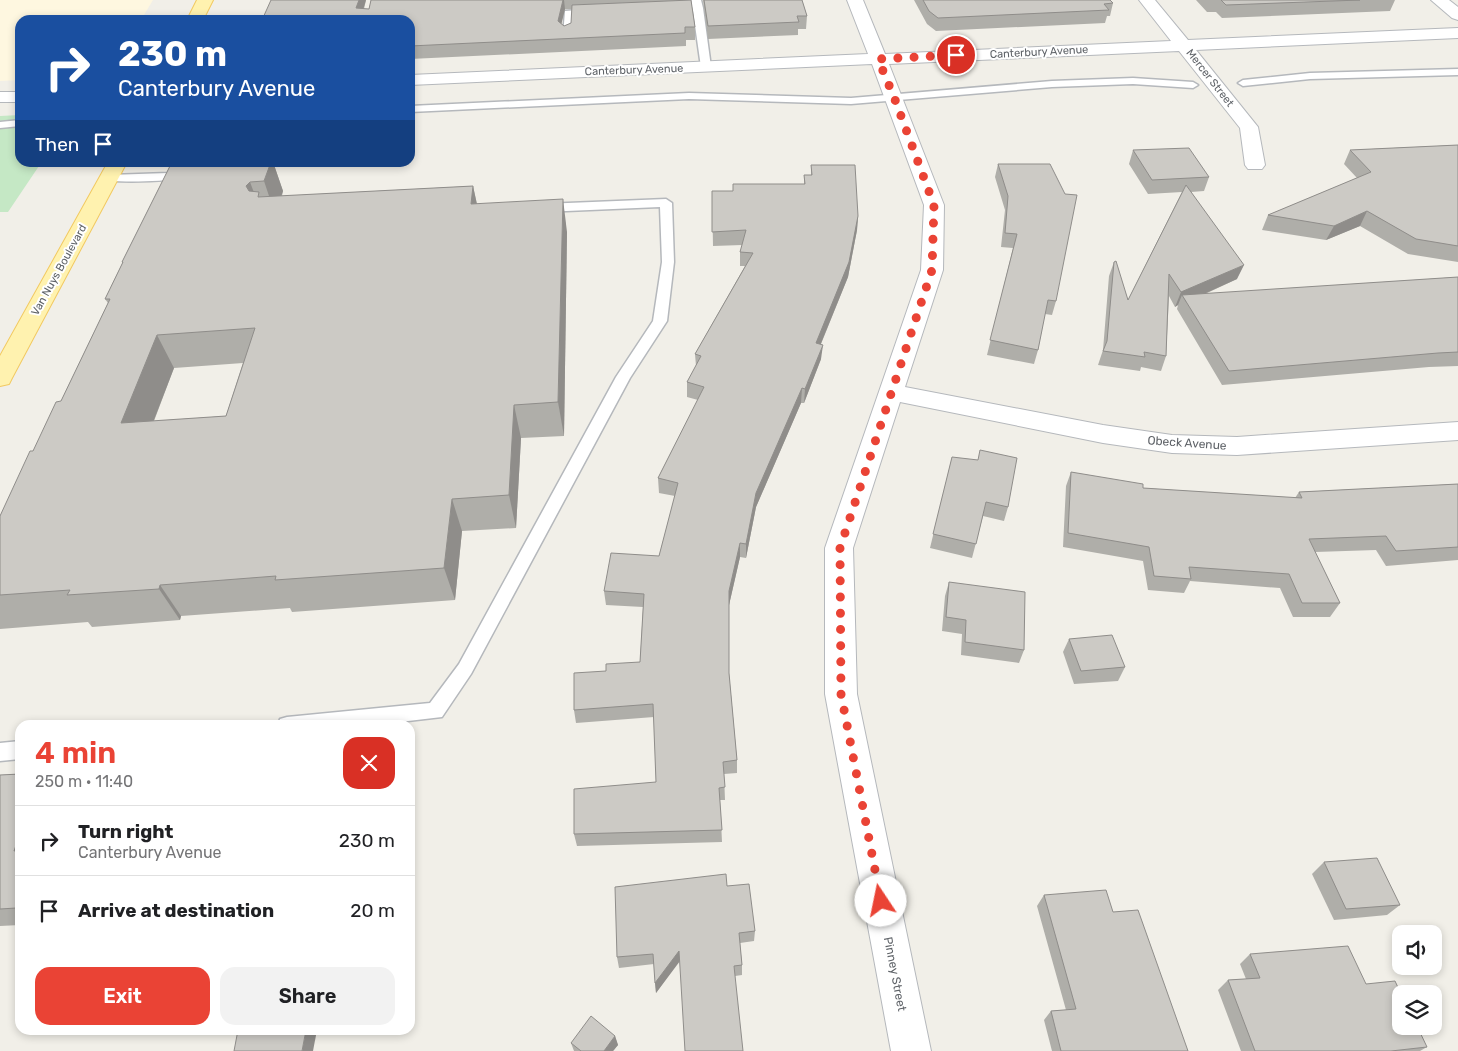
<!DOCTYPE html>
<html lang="en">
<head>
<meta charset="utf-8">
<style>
	body { margin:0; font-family:Rubik,sans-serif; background:#f2f2f2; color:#202124; height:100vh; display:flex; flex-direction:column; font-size:19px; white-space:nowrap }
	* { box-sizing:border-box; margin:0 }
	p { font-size:16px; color:#757577 }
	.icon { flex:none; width:28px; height:28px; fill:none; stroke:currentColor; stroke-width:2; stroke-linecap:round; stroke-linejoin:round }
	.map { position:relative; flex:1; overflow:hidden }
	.side { position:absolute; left:15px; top:720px; width:400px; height:315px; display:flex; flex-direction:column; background:#fff; border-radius:15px; box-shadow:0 2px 8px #0003 }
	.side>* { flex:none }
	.hud { position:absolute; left:15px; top:15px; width:400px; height:152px; border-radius:15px; box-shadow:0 2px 8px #0003; background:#1a4fa0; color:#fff; overflow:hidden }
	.tools { position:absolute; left:1392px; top:925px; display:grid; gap:10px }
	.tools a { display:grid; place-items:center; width:50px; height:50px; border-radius:10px; background:#fff; box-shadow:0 2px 8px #0003; font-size:25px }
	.pin { position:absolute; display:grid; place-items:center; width:42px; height:42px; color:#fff; margin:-21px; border:2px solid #fff; border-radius:50%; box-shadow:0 1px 5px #0007 }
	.me { position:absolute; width:55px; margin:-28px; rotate:349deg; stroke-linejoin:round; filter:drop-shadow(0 0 4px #0008) }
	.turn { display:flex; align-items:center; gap:18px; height:105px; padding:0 20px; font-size:22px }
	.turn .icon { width:65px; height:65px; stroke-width:2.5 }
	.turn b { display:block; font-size:35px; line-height:42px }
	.then { display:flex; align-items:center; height:48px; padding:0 20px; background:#0003; gap:10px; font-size:19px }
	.round { display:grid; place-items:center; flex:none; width:52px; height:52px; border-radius:15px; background:#f2f2f2 }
	.head { display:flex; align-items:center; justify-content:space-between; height:85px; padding:0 20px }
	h1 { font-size:30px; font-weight:600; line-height:38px; color:#ea4335 }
	.action { display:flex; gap:10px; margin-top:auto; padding:10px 20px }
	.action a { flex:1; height:58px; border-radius:15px; background:#ea4335; color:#fff; font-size:20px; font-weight:600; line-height:58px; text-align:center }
	.action a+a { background:#f2f2f2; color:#202124 }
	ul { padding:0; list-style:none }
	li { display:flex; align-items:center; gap:15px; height:70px; padding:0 20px; border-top:1px solid #e0e0e0 }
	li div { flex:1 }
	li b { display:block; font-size:19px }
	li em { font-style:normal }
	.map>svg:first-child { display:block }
</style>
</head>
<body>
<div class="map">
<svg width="1458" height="1051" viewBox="0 0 1458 1051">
	<rect width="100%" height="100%" fill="#f1efe8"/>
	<!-- commercial -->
	<polygon fill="#fef7e0" points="0,0 153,0 141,20 20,20 20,80 0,81"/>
	<!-- green -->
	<polygon fill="#c5e8c5" points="20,115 20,162 41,163 8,212 0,212 0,116"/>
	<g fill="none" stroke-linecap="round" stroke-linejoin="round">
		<!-- lane casing -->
		<g stroke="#b5b8bc" stroke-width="3">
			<g id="lane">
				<polygon points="691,0 701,0 703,8 711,67 706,70 701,67 693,11 670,12 665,9 670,6 692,5"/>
				<polygon points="593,9 598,12 596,14 572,16 571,34 563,36 565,11"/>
				<polygon points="1458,69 1458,75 1310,79 1243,86 1238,83 1243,80 1310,73"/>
				<polygon points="1133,78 1193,82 1198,85 1193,88 1133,84 1052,87 851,104 689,99 410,112 410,106 689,93 851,98 1052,81"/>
				<polygon points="20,120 20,126 0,128 0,122"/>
				<path d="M212 162H229C206 183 139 182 109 181L103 178 109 175 168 173Z"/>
				<polygon points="666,199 672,203 674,262 667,321 630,378 471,674 442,717 374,725 278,725 280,719 287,717 430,703 459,664 616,377 653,321 662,262 660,207 543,212 537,208 543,204"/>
				<polygon points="20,741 20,759 0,761 0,743"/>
			</g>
		</g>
		<!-- street casing -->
		<g stroke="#b5b8bc" stroke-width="2">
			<g id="street">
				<polygon points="847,0 863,0 885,54 1171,41 1139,0 1155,0 1188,40 1458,28 1458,38 1196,50 1258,127 1265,165 1262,169 1248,169 1245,165 1240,128 1179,51 889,64 944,205 943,270 905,387 1103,425 1172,435 1237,437 1458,422 1458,440 1237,455 1172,453 1103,443 900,402 853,548 857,694 931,1051 891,1051 825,694 825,548 921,270 924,205 872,64 410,85 410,75 868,54"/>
				<polygon points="1431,0 1449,0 1458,7 1458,20 1452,18"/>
				<rect x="0" y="92" width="20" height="10"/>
			</g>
		</g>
		<!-- primary casing -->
		<g stroke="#f2c960" stroke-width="2">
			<g id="primary">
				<polygon points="197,0 213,0 203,20 187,20"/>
				<polygon points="108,162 127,162 12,378 9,384 0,386 0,356"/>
			</g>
		</g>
		<!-- lane -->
		<use href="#lane" fill="#fff" fill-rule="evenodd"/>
		<!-- street -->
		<use href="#street" fill="#fff" fill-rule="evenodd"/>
		<!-- primary -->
		<use href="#primary" fill="#fff2af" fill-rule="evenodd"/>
	</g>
	<!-- wall -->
	<g fill="#afaea9" fill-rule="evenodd">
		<path d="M366 0 364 9H369L371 0H691L695 27V40H686V46L410 59V20H262ZM565 9H572L571 23 564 26 561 24Z"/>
		<polygon points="703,0 802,0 807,16 806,29 798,29 798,35 708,39"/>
		<polygon points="914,0 1110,0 1113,3 1110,16 1107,16 1105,23 936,31 927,24"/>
		<polygon points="1196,0 1395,0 1390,11 1222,18 1216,12 1207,12"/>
		<polygon points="1458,145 1458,262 1408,254 1360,226 1326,240 1262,230 1268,215 1357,178 1344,164 1350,150"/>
		<polygon points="1133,150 1209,177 1204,191 1191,192 1237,279 1205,294 1458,277 1458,366 1429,367 1222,385 1177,309 1178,305 1175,307 1169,296 1166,356 1161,371 1141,367 1140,371 1098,365 1103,350 1109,276 1114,262 1128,300 1182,192 1148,194 1129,164"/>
		<path d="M172 162H273L283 191 282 196 473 186 477 204 567 232 564 436 521 438 516 528 462 531 455 600 292 612 290 608 181 616 180 620 92 627 88 622 0 629V516L33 451 61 401 108 303 105 299 122 264V262ZM243 363 226 416 154 421 174 368Z"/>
		<polygon points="998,164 1056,301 1052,315 1045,314 1038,350 1034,364 987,355 1013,248 1001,247 1005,210 995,177"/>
		<polygon points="811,165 858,216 857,230 848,277 821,344 821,359 804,403 801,403 756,507 746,558 740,557 729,605 729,673 737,760 737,773 724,774 725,800 720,800 722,842 577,846 574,834 656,782 654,717 576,723 574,710 606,671 640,662 643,607 606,605 604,591 659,556 675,496 659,493 658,478 698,400 687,397 687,382 696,366 695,354 745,266 740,266 740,252 742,245 713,246 712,191 733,191 804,184 804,175 811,175"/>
		<polygon points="952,457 1008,507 1004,521 983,516 972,558 930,548"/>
		<polygon points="1071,472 1143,488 1295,498 1299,492 1458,484 1458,560 1386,566 1376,550 1315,552 1340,603 1330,617 1293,617 1280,588 1190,581 1184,593 1148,590 1143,561 1063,547 1066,486"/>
		<polygon points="949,582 1024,650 1019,663 961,655 962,634 942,631 945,596"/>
		<polygon points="1069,639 1125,667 1118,681 1074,684 1063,652"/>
		<polygon points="20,774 20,925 0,926 0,775"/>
		<polygon points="1324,862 1400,905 1387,915 1334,920 1312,874"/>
		<polygon points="727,886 755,931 754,941 740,943 742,965 742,975 735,976 679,961 656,993 654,964 619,968 617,957"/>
		<polygon points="1044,895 1113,912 1188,1051 1052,1051 1044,1020 1051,1011 1066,1010 1037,906"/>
		<polygon points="1250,954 1366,984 1427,1047 1420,1051 1241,1051 1218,990 1228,980 1246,979 1240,964"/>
		<polygon points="615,1036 618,1045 613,1051 574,1051 571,1043"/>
	</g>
	<!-- shaded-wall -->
	<g fill="#8f8d8a">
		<polygon points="359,0 366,0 360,20 356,8"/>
		<polygon points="563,0 564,0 565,9 559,34 558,21"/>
		<polygon points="271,162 273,162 283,191 275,214 264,181"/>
		<polygon points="250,182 262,214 246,186"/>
		<polygon points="473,186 480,219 471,204"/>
		<polygon points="563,199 567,232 564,436 558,402"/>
		<polygon points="1367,211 1360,226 1326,240 1334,226"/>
		<polygon points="858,216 857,230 848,277 815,358 816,343"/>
		<polygon points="1244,265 1237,279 1186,302 1182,295 1178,305 1175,307 1181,292"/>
		<polygon points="157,335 174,368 140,456 121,423"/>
		<polygon points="823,345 821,359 804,403 805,389"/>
		<polygon points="802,388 801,403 756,507 746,558 746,544 756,493"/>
		<polygon points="514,405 521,438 516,528 509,495"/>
		<polygon points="452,499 462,531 455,600 444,568"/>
		<polygon points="740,543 740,557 729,605 729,591"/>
		<polygon points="160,585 181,616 180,620 159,589"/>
		<polygon points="20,834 20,856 14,851"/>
		<polygon points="20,898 20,911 16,908"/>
		<polygon points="679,951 680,961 656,993 655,983"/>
		<polygon points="306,1030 317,1030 313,1051 302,1051"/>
		<polygon points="615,1036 618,1045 613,1051 604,1051"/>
	</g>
	<!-- building -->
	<g fill="#cccac5" stroke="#8f8d8a" fill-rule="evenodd">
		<polygon points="271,0 359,0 356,8 369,9 371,0 563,0 558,21 564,26 571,23 572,5 691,0 695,27 685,27 685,33 410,46 410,20 262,20"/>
		<polygon points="704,0 802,0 807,16 797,16 799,22 708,26"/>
		<polygon points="923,0 1110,0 1113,3 1104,4 1109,10 938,18 929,11"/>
		<polygon points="1221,0 1360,0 1226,5"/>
		<polygon points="1458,145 1458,246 1416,239 1367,211 1334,226 1268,215 1371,172 1350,150"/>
		<polygon points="1189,148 1209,177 1152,180 1133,150"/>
		<path d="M172 162H271L264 181 250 182 246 186 249 191 259 192 258 197 473 186 471 204 563 199 558 402 514 405 509 495 452 499 444 568 275 580 276 576 160 585 159 589 67 595 70 590 0 595V516L30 451H33L56 402 61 401 110 299H105L123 262H122ZM255 328 226 416 121 423 157 335Z"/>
		<polygon points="998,164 1050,164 1065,194 1077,195 1056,301 1048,300 1038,350 990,340 1017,234 1005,233 1008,196"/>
		<polygon points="811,165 855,165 858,216 849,262 816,343 823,345 805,389 802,388 756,493 746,544 740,543 729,591 729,673 737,760 723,762 725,787 719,788 722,830 574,834 574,789 656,782 653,704 574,710 574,673 606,671 606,664 640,662 644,594 604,591 611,553 659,556 678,483 658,478 704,387 687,382 701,356 695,354 753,253 740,252 746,230 712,232 712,191 733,191 733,184 805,184 804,175 812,175"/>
		<polygon points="1186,185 1244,265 1181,292 1169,274 1166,356 1144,352 1145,357 1103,351 1107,341 1114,262 1116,261 1128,300"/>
		<polygon points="1458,277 1458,352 1438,353 1229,371 1182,295"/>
		<polygon points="980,450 1017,458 1008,507 986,502 976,544 933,534 952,457 978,460"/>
		<polygon points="1071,472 1143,484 1143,488 1302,498 1299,492 1458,484 1458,547 1396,551 1386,536 1309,539 1340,603 1302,603 1289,574 1189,567 1191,579 1154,576 1149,547 1068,533"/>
		<polygon points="949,582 1025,592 1024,650 965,642 966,620 946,617"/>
		<polygon points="1112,635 1125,667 1081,671 1069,639"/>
		<polygon points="20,774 20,834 14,851 20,850 20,898 16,908 0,909 0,775"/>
		<polygon points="1377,858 1400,905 1346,909 1324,862"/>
		<polygon points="726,874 727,886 749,884 755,931 739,933 742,965 734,966 743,1051 685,1051 679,951 655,983 653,954 617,957 615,887"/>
		<polygon points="1106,890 1113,912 1138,910 1188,1051 1061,1051 1051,1011 1076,1009 1044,895"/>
		<polygon points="1348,946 1366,984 1395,981 1401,994 1401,1026 1417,1026 1427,1047 1391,1051 1255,1051 1228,980 1260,978 1250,954"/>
		<polygon points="591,1016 615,1036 604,1051 581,1051 571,1043"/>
		<polygon points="238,1030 306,1030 302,1051 234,1051"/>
	</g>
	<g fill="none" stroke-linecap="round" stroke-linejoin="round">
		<!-- route -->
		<polyline stroke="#ea4335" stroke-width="9" stroke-dasharray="0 16.2" points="881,901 841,694 840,548 932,270 934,205 894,97 878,59 956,55"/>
	</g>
	<g text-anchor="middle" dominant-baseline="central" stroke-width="4" stroke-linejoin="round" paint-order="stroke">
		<!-- far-street labels -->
		<g font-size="11" fill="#5f6368" stroke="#fff">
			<text transform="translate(1039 52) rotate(-3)">Canterbury Avenue</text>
			<text transform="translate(634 70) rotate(-2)">Canterbury Avenue</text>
			<text transform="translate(1210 78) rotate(52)">Mercer Street</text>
			<text transform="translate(59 270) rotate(-61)">Van Nuys Boulevard</text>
		</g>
		<!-- street labels -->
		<g font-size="12" fill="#5f6368" stroke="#fff">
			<text transform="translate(1187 443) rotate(4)">Obeck Avenue</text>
			<text transform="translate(895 974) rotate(79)">Pinney Street</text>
		</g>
	</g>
</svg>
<div class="tools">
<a><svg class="icon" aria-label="sound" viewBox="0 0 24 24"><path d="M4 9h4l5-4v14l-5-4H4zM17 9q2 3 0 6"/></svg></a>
<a><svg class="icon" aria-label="layers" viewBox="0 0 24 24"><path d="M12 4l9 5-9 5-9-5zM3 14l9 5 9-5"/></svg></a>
</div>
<div class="pin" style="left:956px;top:55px;background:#d93025"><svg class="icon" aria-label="arrive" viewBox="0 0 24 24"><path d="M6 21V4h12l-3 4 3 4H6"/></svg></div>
<svg class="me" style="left:881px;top:901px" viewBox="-20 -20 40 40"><circle r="19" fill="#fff"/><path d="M0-13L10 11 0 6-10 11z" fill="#ea4335"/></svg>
<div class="hud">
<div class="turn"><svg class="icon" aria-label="right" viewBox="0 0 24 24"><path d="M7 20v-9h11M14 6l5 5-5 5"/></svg><div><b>230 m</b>Canterbury Avenue</div></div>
<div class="then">Then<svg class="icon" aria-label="arrive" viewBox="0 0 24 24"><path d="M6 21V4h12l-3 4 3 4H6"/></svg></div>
</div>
<section class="side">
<div class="head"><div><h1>4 min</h1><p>250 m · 11:40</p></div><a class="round" style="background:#d93025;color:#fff"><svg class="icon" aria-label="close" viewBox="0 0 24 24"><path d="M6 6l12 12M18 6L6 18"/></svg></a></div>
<ul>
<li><svg class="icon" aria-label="right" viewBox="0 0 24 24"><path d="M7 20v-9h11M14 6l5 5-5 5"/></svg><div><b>Turn right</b><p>Canterbury Avenue</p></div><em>230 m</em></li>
<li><svg class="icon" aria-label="arrive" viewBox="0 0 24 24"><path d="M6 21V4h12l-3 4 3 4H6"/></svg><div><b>Arrive at destination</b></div><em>20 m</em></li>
</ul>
<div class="action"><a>Exit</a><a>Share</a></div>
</section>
</div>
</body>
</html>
